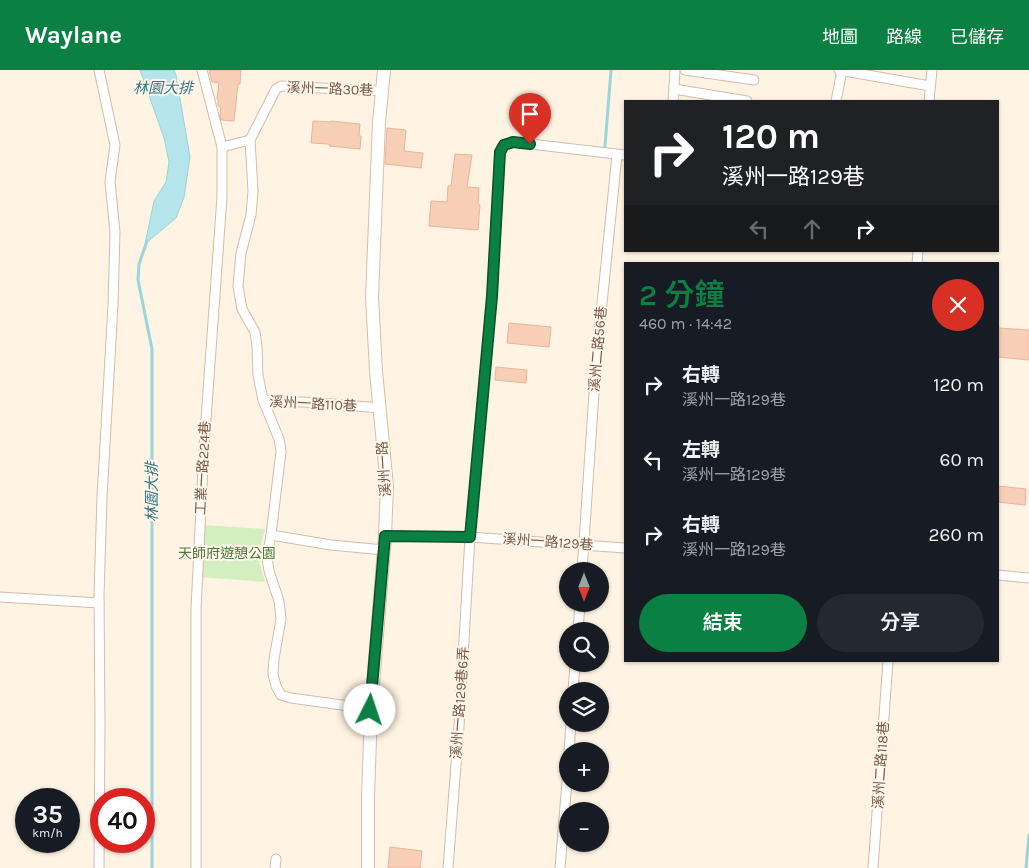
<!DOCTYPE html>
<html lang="zh-TW">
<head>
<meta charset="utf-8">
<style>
	body { margin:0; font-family:Karla,"Noto Sans TC",sans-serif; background:#242831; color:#f1f3f6; height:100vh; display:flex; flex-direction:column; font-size:19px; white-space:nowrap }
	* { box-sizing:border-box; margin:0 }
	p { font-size:16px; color:#9ea1a6 }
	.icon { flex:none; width:28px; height:28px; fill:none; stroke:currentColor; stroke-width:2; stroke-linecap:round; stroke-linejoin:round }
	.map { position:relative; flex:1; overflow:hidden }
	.details { position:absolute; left:624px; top:192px; width:375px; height:400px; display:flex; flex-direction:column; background:#171b24; border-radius:0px; box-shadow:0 1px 4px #0004 }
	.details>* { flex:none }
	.top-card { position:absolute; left:624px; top:30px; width:375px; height:152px; border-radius:0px; box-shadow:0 1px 4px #0004; background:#202124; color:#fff; overflow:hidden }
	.needle { width:32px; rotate:180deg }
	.buttons { position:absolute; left:559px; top:492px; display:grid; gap:10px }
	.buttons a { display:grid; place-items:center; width:50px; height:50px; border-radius:50%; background:#171b24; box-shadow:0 1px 4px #0004; font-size:25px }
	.speed { position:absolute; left:15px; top:718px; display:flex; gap:10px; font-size:25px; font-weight:700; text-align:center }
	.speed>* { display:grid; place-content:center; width:65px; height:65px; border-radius:50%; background:#171b24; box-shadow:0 1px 4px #0004; line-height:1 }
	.speed small { font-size:12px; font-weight:400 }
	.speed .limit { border:8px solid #d22; background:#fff; color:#111 }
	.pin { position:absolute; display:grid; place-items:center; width:42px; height:42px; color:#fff; margin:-51px -21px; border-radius:50% 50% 50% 0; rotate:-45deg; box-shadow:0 0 5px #0007 }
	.pin .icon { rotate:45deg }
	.me { position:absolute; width:55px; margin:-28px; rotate:4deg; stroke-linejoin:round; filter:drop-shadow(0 0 4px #0008) }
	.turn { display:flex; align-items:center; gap:18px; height:105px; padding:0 15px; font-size:22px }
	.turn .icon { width:65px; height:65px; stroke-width:2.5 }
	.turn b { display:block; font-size:35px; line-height:42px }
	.lanes { display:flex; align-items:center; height:48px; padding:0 15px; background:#0003; justify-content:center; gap:25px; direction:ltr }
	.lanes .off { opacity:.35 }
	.round { display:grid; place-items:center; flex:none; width:52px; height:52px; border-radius:26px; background:#242831 }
	.headline { display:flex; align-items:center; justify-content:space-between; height:85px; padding:0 15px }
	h1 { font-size:30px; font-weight:600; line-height:38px; color:#0b8043 }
	.cta { display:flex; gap:10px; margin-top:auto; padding:10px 15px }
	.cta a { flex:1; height:58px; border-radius:30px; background:#0b8043; color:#fff; font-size:20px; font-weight:600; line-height:58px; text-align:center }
	.cta a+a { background:#242831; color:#f1f3f6 }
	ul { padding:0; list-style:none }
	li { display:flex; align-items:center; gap:15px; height:75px; padding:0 15px }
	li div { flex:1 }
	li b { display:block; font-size:19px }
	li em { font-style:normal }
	header { display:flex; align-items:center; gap:30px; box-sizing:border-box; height:70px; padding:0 25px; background:#0b8043; color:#fff }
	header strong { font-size:24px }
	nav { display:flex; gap:28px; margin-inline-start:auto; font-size:18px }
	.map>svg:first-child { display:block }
</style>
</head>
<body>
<header>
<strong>Waylane</strong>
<nav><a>地圖</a><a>路線</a><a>已儲存</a></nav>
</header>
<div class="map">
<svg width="1029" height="798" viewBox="0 0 1029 798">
	<rect width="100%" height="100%" fill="#fff3e3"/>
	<!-- green -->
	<polygon fill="#d3eebf" points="201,455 265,459 258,487 265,512 199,507"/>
	<!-- water -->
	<polygon fill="#b5e4ea" stroke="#9ad4dd" points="140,0 174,0 176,5 190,87 184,127 176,148 145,174 154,131 166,112 169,92 164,68"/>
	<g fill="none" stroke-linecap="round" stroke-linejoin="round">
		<!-- stream -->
		<g stroke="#9ad4dd" stroke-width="3">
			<polyline points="605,76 611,0"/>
			<polyline points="147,171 139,194 138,210 152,279 152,798"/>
			<polyline points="1026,798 1029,765"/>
		</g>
	</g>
	<!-- building -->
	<g fill="#f7cfb7" stroke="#ebb496">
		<polygon points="209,0 241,0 240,14 238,14 234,51 221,50 220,45 221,37 218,36 218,30 217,29 219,13 212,12"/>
		<polygon points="313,51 331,52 331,51 360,54 359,66 361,66 360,79 329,76 329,74 311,73"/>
		<polygon points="387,58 406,60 404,81 423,83 421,98 385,94"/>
		<polygon points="455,84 472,85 467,117 479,118 478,134 480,135 478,160 429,156 431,131 447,132 448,116 451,116"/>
		<polygon points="509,253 551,257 549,277 507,273"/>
		<polygon points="998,258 1029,260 1029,290 998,287"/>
		<polygon points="496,297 527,300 526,313 495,310"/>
		<polygon points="998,416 1026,419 1025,435 998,432"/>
		<polygon points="390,777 422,781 420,798 388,798"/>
	</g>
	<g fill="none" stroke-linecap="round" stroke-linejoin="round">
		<!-- street casing -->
		<g stroke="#d3bcaa" stroke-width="11">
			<g id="street">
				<polyline points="685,0 754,10"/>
				<polyline points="839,0 930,16"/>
				<polyline points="674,19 747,31"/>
				<polyline points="673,31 675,0"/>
				<polyline points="836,31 842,1"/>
				<polyline points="929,31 932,0"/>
				<polyline points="250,70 253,121 251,145 241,183 238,216 242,239 255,262 257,276 258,305 263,330 279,369 281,381 271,465 267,488 269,501 279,531 281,549 274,589 273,604 276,616 281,625 291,628 371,639"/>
				<polyline points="222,77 250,70 276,19 281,16 382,21"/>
				<polyline points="917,194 918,181"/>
				<polyline points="263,330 321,333 380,338"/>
				<polyline points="271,465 331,475 384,480"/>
				<polyline points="385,466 470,467 625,478"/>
				<polyline points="582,501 596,293 617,85"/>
				<polyline points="998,505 1029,508"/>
				<polyline points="0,527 99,533"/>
				<polyline points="578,561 580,534"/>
				<polyline points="573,621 575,594"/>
				<polyline points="569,681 571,654"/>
				<polyline points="99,798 100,656 99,525 102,427 113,235 115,162 110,112 115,75 99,0"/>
				<polyline points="196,798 196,539 204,377 222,127 222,77 202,0"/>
				<polyline points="275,798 276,789"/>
				<polyline points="448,798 459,656 470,467 492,226 500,82 504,75 513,72 625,85"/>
				<polyline points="560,798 568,699"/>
				<polyline points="873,798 888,591"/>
			</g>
		</g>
		<!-- secondary casing -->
		<g stroke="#dabda9" stroke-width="14">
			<polyline id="secondary" points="368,798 368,727 371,639 385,466 387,416 376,301 372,227 379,52 384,0"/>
		</g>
		<!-- street -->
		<use href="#street" stroke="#fff" stroke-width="9"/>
		<!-- secondary -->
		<use href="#secondary" stroke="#fff" stroke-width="12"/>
	</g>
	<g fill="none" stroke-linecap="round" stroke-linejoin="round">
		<!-- route casing -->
		<g stroke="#07532c" stroke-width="12">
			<polyline id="route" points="370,640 385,466 470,467 492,226 500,82 504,75 513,72 530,74"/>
		</g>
		<!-- route -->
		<use href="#route" stroke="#0b8043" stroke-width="9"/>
	</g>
	<g text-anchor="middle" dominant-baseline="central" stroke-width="4" stroke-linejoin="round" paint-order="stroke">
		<!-- street labels -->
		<g font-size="14" fill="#795746" stroke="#fff7eb">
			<text transform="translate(330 19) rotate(2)">溪州一路30巷</text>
			<text transform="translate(598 279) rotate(-85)">溪州二路56巷</text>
			<text transform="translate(313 334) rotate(3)">溪州一路110巷</text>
			<text transform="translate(203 398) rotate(-87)">工業一路224巷</text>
			<text transform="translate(384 399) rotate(-94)">溪州一路</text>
			<text transform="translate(548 472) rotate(4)">溪州一路129巷</text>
			<text transform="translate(460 633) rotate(-86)">溪州一路129巷6弄</text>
			<text transform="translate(881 695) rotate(-86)">溪州二路118巷</text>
		</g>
		<!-- park labels -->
		<g font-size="14" fill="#4e7a3a" stroke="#fff7eb">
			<text x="227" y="483">天師府遊憩公園</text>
		</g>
		<!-- water labels -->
		<g font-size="15" font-style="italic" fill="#377681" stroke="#fff7eb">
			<text x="163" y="18">林園大排</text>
			<text transform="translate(152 422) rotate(-90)">林園大排</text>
		</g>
	</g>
</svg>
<div class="buttons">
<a><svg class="needle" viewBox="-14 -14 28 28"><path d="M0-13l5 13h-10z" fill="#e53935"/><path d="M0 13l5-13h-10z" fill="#9ea1a6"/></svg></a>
<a><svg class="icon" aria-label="search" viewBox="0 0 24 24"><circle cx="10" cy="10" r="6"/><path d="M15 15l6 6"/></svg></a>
<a><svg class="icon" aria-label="layers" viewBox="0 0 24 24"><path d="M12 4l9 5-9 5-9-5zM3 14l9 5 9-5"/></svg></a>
<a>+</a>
<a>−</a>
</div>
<div class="speed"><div>35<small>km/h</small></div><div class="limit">40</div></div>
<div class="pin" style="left:530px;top:74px;background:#d93025"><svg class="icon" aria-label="arrive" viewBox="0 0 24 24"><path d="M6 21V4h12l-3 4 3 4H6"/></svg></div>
<svg class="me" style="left:370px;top:640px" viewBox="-20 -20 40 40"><circle r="19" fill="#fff"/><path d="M0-13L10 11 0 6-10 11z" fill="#0b8043"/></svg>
<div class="top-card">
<div class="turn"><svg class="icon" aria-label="right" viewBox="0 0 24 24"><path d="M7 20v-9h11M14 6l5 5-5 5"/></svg><div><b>120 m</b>溪州一路129巷</div></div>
<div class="lanes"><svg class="icon off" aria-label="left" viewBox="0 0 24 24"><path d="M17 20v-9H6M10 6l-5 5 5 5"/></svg><svg class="icon off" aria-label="ahead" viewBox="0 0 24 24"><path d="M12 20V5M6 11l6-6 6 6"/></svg><svg class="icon" aria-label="right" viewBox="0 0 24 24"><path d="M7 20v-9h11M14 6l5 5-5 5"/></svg></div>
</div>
<section class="details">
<div class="headline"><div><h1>2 分鐘</h1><p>460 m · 14:42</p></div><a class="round" style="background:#d93025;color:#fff"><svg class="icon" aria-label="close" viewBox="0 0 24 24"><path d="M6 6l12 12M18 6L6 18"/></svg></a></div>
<ul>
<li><svg class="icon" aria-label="right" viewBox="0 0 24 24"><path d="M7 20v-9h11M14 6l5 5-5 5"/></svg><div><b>右轉</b><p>溪州一路129巷</p></div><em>120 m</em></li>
<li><svg class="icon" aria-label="left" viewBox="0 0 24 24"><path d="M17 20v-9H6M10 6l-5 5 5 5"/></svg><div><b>左轉</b><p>溪州一路129巷</p></div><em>60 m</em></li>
<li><svg class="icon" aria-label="right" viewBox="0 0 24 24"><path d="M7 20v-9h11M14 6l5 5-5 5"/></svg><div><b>右轉</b><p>溪州一路129巷</p></div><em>260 m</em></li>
</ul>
<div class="cta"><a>結束</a><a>分享</a></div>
</section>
</div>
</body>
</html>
